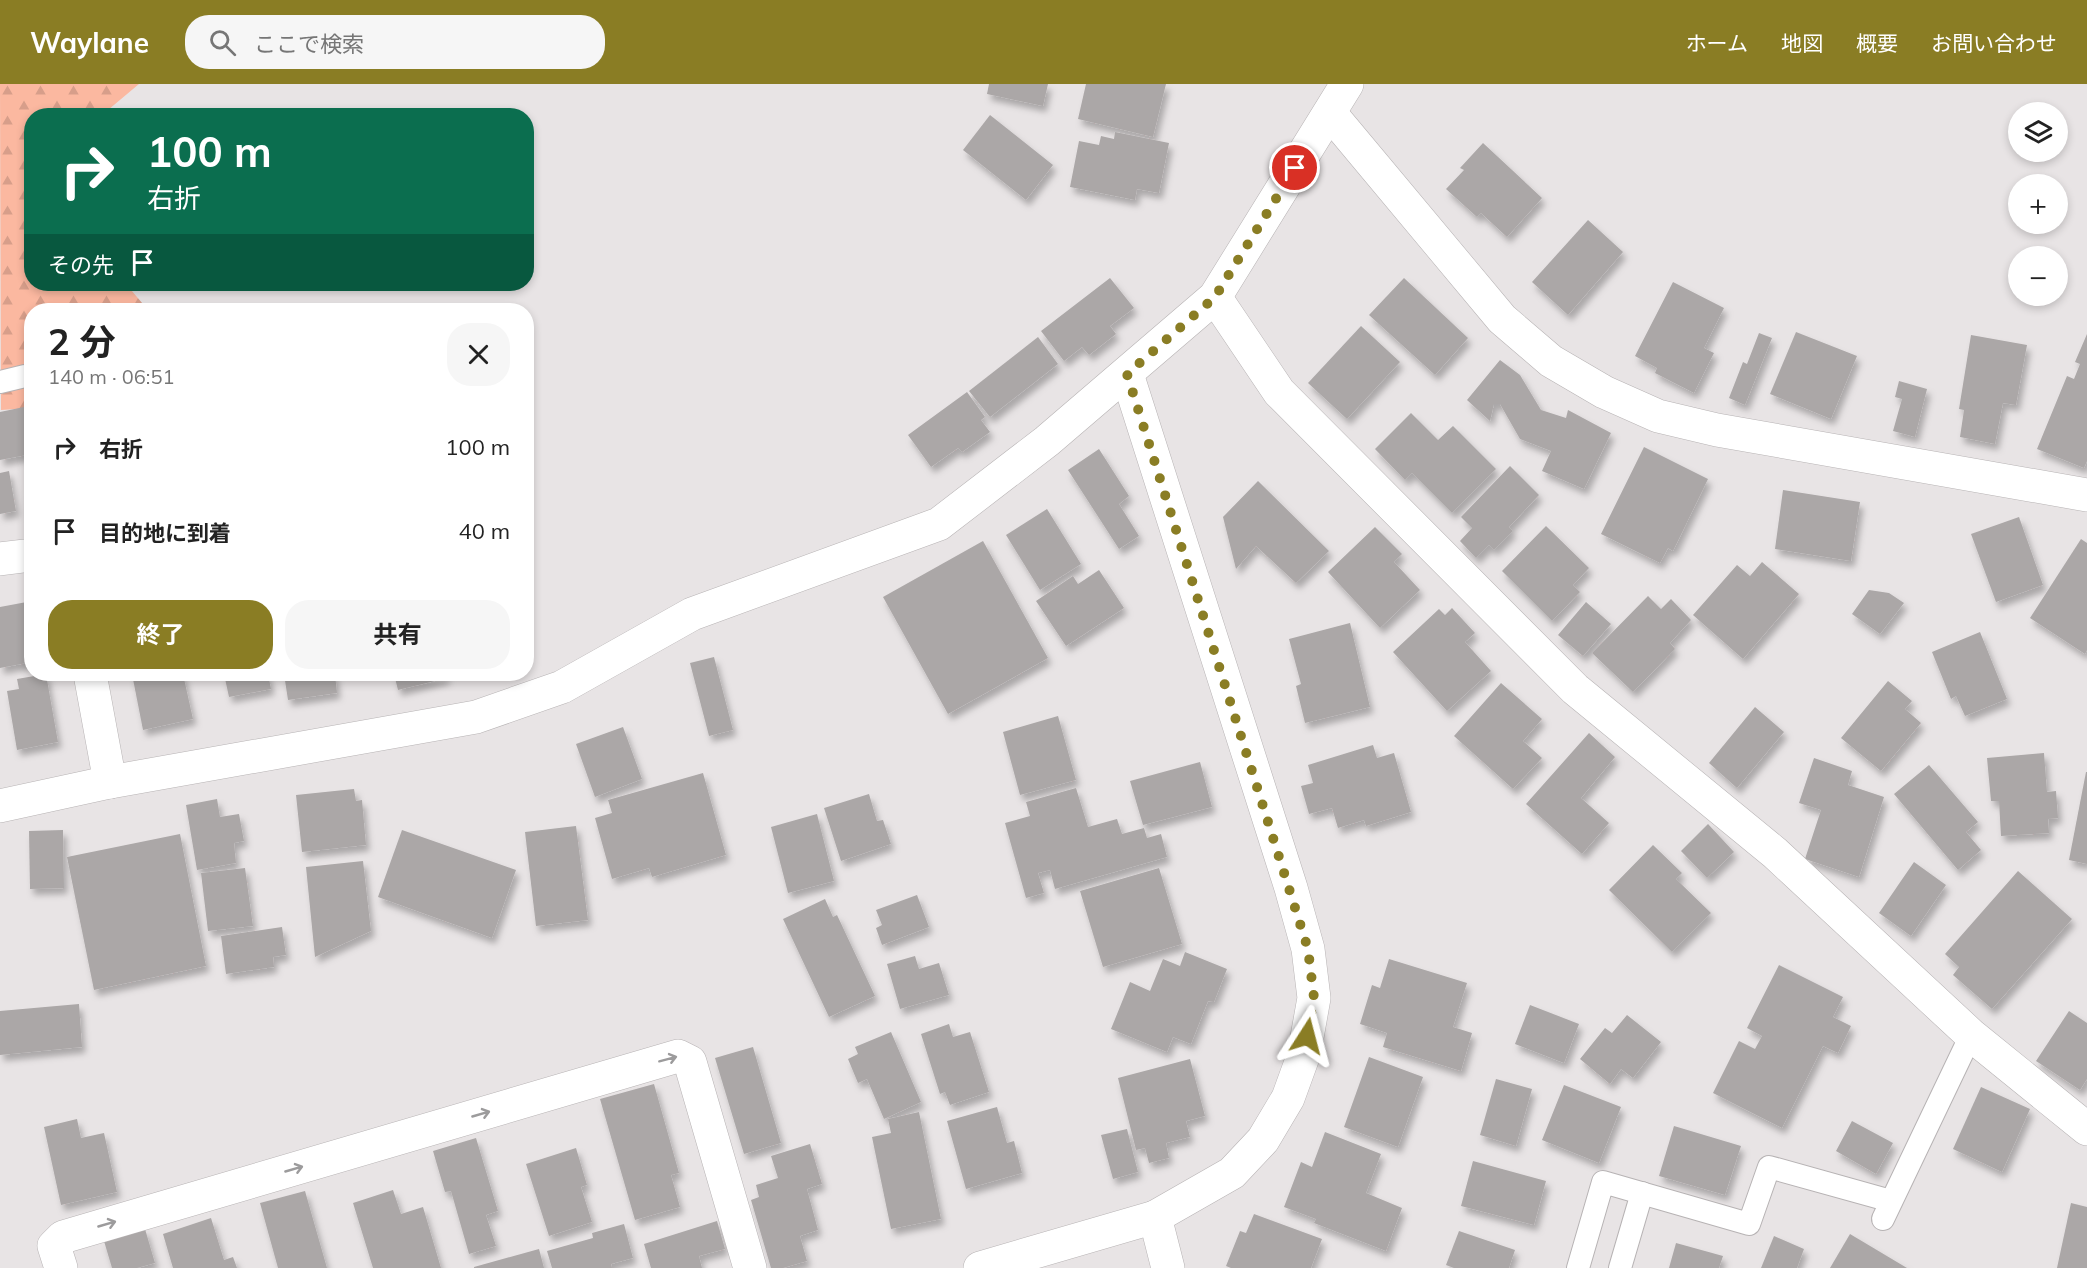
<!DOCTYPE html>
<html lang="ja">
<head>
<meta charset="utf-8">
<style>
	body { margin:0; font-family:Mulish,"Noto Sans JP",sans-serif; background:#f6f6f6; color:#222; height:100vh; display:flex; flex-direction:column; font-size:22px; white-space:nowrap }
	* { box-sizing:border-box; margin:0 }
	p { font-size:20px; color:#767676 }
	.icon { flex:none; width:33px; height:33px; fill:none; stroke:currentColor; stroke-width:2; stroke-linecap:round; stroke-linejoin:round }
	.map { position:relative; flex:1; overflow:hidden }
	.panel { position:absolute; left:24px; top:219px; width:510px; height:378px; display:flex; flex-direction:column; background:#fff; border-radius:24px; box-shadow:0 3px 9px #0003 }
	.panel>* { flex:none }
	.top-card { position:absolute; left:24px; top:24px; width:510px; height:183px; border-radius:24px; box-shadow:0 3px 9px #0003; background:#0b6e4f; color:#fff; overflow:hidden }
	.controls { position:absolute; left:2008px; top:18px; display:grid; gap:12px }
	.controls a { display:grid; place-items:center; width:60px; height:60px; border-radius:50%; background:#fff; box-shadow:0 3px 9px #0003; font-size:30px }
	.pin { position:absolute; display:grid; place-items:center; width:51px; height:51px; color:#fff; margin:-26px; border:3px solid #fff; border-radius:50%; box-shadow:0 2px 6px #0007 }
	.me { position:absolute; width:66px; margin:-33px; rotate:9deg; stroke-linejoin:round; filter:drop-shadow(0 0 4px #0008) }
	.turn { display:flex; align-items:center; gap:21px; height:126px; padding:0 24px; font-size:27px }
	.turn .icon { width:78px; height:78px; stroke-width:2.5 }
	.turn b { display:block; font-size:42px; line-height:51px }
	.then { display:flex; align-items:center; height:57px; padding:0 24px; background:#0003; gap:12px; font-size:22px }
	.round { display:grid; place-items:center; flex:none; width:63px; height:63px; border-radius:24px; background:#f6f6f6 }
	.headline { display:flex; align-items:center; justify-content:space-between; height:102px; padding:0 24px }
	h1 { font-size:36px; font-weight:700; line-height:45px }
	.primary-button { display:flex; gap:12px; margin-top:auto; padding:12px 24px }
	.primary-button a { flex:1; height:69px; border-radius:24px; background:#8a7d24; color:#fff; font-size:24px; font-weight:700; line-height:69px; text-align:center }
	.primary-button a+a { background:#f6f6f6; color:#222 }
	ul { padding:0; list-style:none }
	li { display:flex; align-items:center; gap:18px; height:84px; padding:0 24px }
	li div { flex:1 }
	li b { display:block; font-size:22px }
	li em { font-style:normal }
	header { display:flex; align-items:center; gap:36px; box-sizing:border-box; height:84px; padding:0 30px; background:#8a7d24; color:#fff }
	header strong { font-size:28px }
	nav { display:flex; gap:33px; margin-inline-start:auto; font-size:21px }
	.search { width:420px; height:54px; background:#f6f6f6; display:flex; align-items:center; gap:15px; box-sizing:border-box; padding:0 21px; border-radius:24px; color:#767676; font-size:22px }
	.map>svg:first-child { display:block }
</style>
</head>
<body>
<header>
<strong>Waylane</strong>
<div class="search"><svg class="icon" aria-label="search" viewBox="0 0 24 24"><circle cx="10" cy="10" r="6"/><path d="M15 15l6 6"/></svg>ここで検索</div>
<nav><a>ホーム</a><a>地図</a><a>概要</a><a>お問い合わせ</a></nav>
</header>
<div class="map">
<svg width="2087" height="1184" viewBox="0 0 2087 1184">
	<defs>
		<pattern id="forest-firs" width="22" height="20" patternUnits="userSpaceOnUse" patternTransform="scale(1.5)"><rect width="22" height="20" fill="#fbb8a0"/><path d="M5 1l3.5 6h-7zM16 11l3.5 6h-7z" fill="#d79e8a"/></pattern>
		<filter id="shadow"><feDropShadow dx="3.5" dy="6" stdDeviation="3" flood-color="#0004"/></filter>
	</defs>
	<rect width="100%" height="100%" fill="#e8e4e5"/>
	<!-- forest -->
	<polygon fill="url(#forest-firs)" points="0,0 139,0 102,31 32,32 32,200 126,200 148,226 32,226 31,324 1,326"/>
	<!-- building -->
	<g fill="#aba7a7" filter="url(#shadow)">
		<polygon points="989,0 1048,0 1043,22 987,10"/>
		<polygon points="1086,0 1166,0 1153,53 1078,35"/>
		<polygon points="990,31 1053,81 1026,116 963,66"/>
		<polygon points="1115,48 1169,59 1159,109 1137,105 1135,116 1070,103 1079,57 1099,61 1101,52 1114,55"/>
		<polygon points="1483,59 1542,114 1507,153 1481,129 1477,133 1446,105 1464,86 1460,84"/>
		<polygon points="1588,136 1623,168 1568,231 1532,198"/>
		<polygon points="1110,194 1134,224 1110,242 1116,250 1089,271 1082,263 1064,277 1041,247"/>
		<polygon points="1404,194 1468,254 1435,291 1369,231"/>
		<polygon points="1673,198 1724,224 1704,264 1714,269 1694,309 1655,289 1657,284 1635,272"/>
		<polygon points="1361,242 1400,278 1347,335 1308,299"/>
		<polygon points="1796,248 1857,272 1831,335 1770,310"/>
		<polygon points="1759,249 1772,254 1745,321 1729,314 1743,278 1747,280"/>
		<polygon points="2087,250 2087,377 2084,384 2037,365 2067,292 2074,295 2080,280 2075,278"/>
		<polygon points="1971,251 2027,261 2016,321 2003,319 1995,360 1960,353 1964,326 1959,325"/>
		<polygon points="1038,253 1058,280 990,333 969,307"/>
		<polygon points="1500,276 1520,291 1541,326 1566,334 1568,326 1611,349 1584,405 1542,387 1551,367 1520,355 1500,320 1494,320 1490,337 1467,316"/>
		<polygon points="1899,297 1927,305 1915,353 1893,347 1902,315 1895,313"/>
		<polygon points="967,308 985,333 981,336 990,348 962,368 958,364 931,383 908,351"/>
		<polygon points="24,323 32,370 0,376 0,328"/>
		<polygon points="1411,329 1438,356 1453,342 1496,385 1452,429 1412,389 1405,396 1375,365"/>
		<polygon points="1644,363 1708,395 1673,467 1668,464 1660,479 1601,450"/>
		<polygon points="1099,365 1129,412 1119,420 1139,452 1119,465 1068,386"/>
		<polygon points="1510,382 1539,411 1509,443 1513,447 1494,466 1489,461 1476,474 1460,457 1472,444 1461,433"/>
		<polygon points="9,387 16,427 0,430 0,389"/>
		<polygon points="1258,397 1329,467 1296,499 1256,462 1236,485 1223,433"/>
		<polygon points="1783,406 1860,418 1851,477 1775,465"/>
		<polygon points="1047,425 1081,480 1040,506 1006,451"/>
		<polygon points="2019,433 2043,501 1996,518 1971,450"/>
		<polygon points="1546,442 1589,484 1573,501 1580,508 1552,537 1502,487"/>
		<polygon points="1375,443 1402,470 1394,478 1420,506 1380,544 1328,488"/>
		<polygon points="2081,455 2087,459 2087,566 2085,570 2030,534"/>
		<polygon points="983,457 1048,574 948,630 883,513"/>
		<polygon points="1762,478 1799,510 1743,575 1693,531 1737,481 1750,492"/>
		<polygon points="1099,486 1124,524 1066,562 1036,517 1073,492 1078,500"/>
		<polygon points="1869,506 1889,509 1904,519 1880,550 1852,530"/>
		<polygon points="1648,512 1661,525 1671,515 1691,536 1670,559 1675,565 1633,608 1592,569"/>
		<polygon points="32,517 32,578 0,584 0,523"/>
		<polygon points="1586,518 1611,540 1583,572 1558,551"/>
		<polygon points="1452,524 1475,549 1465,558 1491,587 1447,627 1393,568 1439,525 1445,531"/>
		<polygon points="1350,539 1370,623 1305,639 1296,602 1301,600 1289,555"/>
		<polygon points="1980,548 2007,615 1965,632 1956,612 1951,615 1932,568"/>
		<polygon points="714,573 733,646 709,652 690,579"/>
		<polygon points="46,590 58,658 17,666 7,607 19,605 17,595"/>
		<polygon points="132,590 183,590 193,635 143,646"/>
		<polygon points="224,590 268,590 271,605 229,613"/>
		<polygon points="284,590 335,590 337,609 288,616"/>
		<polygon points="394,590 446,590 447,594 398,606"/>
		<polygon points="1888,597 1912,617 1905,625 1921,639 1881,687 1841,654"/>
		<polygon points="1501,599 1542,635 1523,657 1542,674 1513,705 1454,652"/>
		<polygon points="1755,623 1784,648 1737,704 1709,679"/>
		<polygon points="1058,632 1076,696 1020,711 1003,648"/>
		<polygon points="623,643 642,695 595,713 576,660"/>
		<polygon points="1589,649 1615,673 1581,714 1609,739 1582,770 1526,720"/>
		<polygon points="1373,661 1377,674 1394,669 1411,728 1366,742 1364,736 1338,744 1332,724 1309,730 1301,702 1313,699 1308,681"/>
		<polygon points="2044,669 2047,708 2056,707 2058,734 2048,735 2049,749 2001,752 1999,717 1991,717 1987,674"/>
		<polygon points="1814,674 1852,687 1848,701 1884,713 1859,793 1805,775 1821,726 1799,719"/>
		<polygon points="1200,678 1212,723 1143,741 1130,697"/>
		<polygon points="1929,681 1978,738 1966,748 1981,766 1958,786 1894,710"/>
		<polygon points="2086,688 2087,688 2087,780 2069,776"/>
		<polygon points="703,689 726,771 652,793 649,784 612,795 595,734 612,729 608,716"/>
		<polygon points="1076,704 1088,743 1117,735 1122,750 1144,744 1147,754 1161,750 1167,773 1055,805 1050,786 1038,789 1044,809 1026,814 1005,739 1030,732 1026,718"/>
		<polygon points="354,705 356,717 362,716 366,761 302,768 296,711"/>
		<polygon points="869,710 877,737 883,736 891,760 841,777 824,724"/>
		<polygon points="217,715 220,733 239,730 244,757 234,759 236,779 197,786 186,721"/>
		<polygon points="817,730 834,797 788,809 771,743"/>
		<polygon points="1708,740 1734,768 1707,794 1681,767"/>
		<polygon points="576,742 588,836 536,842 525,748"/>
		<polygon points="63,746 64,804 30,805 29,747"/>
		<polygon points="402,746 516,786 492,854 378,813"/>
		<polygon points="180,750 206,882 94,906 67,773"/>
		<polygon points="1653,761 1682,789 1676,795 1711,829 1672,868 1609,806"/>
		<polygon points="363,777 371,847 315,873 306,783"/>
		<polygon points="1914,778 1946,801 1911,852 1879,829"/>
		<polygon points="245,784 253,842 208,847 201,789"/>
		<polygon points="1159,784 1182,860 1103,883 1080,807"/>
		<polygon points="2018,787 2072,835 1992,925 1953,891 1959,883 1945,870"/>
		<polygon points="917,811 929,843 882,861 876,844 882,841 876,826"/>
		<polygon points="825,815 833,833 837,831 875,912 829,933 783,835"/>
		<polygon points="282,843 286,871 273,873 274,883 226,890 221,852"/>
		<polygon points="1185,868 1227,885 1214,918 1208,917 1191,960 1173,953 1167,968 1111,945 1130,898 1150,907 1163,875 1180,882"/>
		<polygon points="915,872 919,885 939,879 949,911 900,925 887,880"/>
		<polygon points="1389,875 1467,899 1453,943 1472,949 1461,987 1383,963 1387,949 1360,940 1372,901 1380,904"/>
		<polygon points="1779,881 1843,913 1833,933 1851,942 1838,969 1823,962 1782,1044 1713,1009 1739,957 1755,965 1762,952 1747,944"/>
		<polygon points="79,920 82,963 0,971 0,927"/>
		<polygon points="1530,921 1579,940 1564,979 1515,960"/>
		<polygon points="2069,927 2087,939 2087,995 2080,1006 2036,977"/>
		<polygon points="1627,931 1661,958 1633,994 1621,985 1610,1000 1580,975 1605,944 1612,949"/>
		<polygon points="949,940 953,953 970,948 989,1008 950,1021 945,1008 940,1010 921,950"/>
		<polygon points="891,948 921,1018 884,1035 867,995 858,999 848,975 858,970 855,963"/>
		<polygon points="753,963 781,1059 744,1070 715,974"/>
		<polygon points="1369,973 1423,993 1398,1063 1344,1043"/>
		<polygon points="1190,975 1205,1032 1186,1037 1190,1053 1166,1059 1169,1074 1149,1079 1145,1064 1136,1066 1118,994"/>
		<polygon points="1496,995 1532,1005 1516,1062 1480,1051"/>
		<polygon points="654,1000 679,1089 671,1091 680,1123 635,1136 600,1015"/>
		<polygon points="1564,1001 1621,1023 1599,1079 1542,1056"/>
		<polygon points="1981,1003 2030,1025 2002,1088 1953,1065"/>
		<polygon points="997,1023 1007,1059 1014,1057 1022,1089 966,1105 947,1037"/>
		<polygon points="919,1028 941,1135 891,1145 872,1053 891,1049 888,1035"/>
		<polygon points="77,1035 81,1054 104,1049 117,1108 61,1121 44,1043"/>
		<polygon points="1852,1037 1893,1059 1876,1090 1836,1067"/>
		<polygon points="1674,1042 1741,1062 1725,1111 1659,1092"/>
		<polygon points="1127,1045 1138,1088 1113,1095 1101,1051"/>
		<polygon points="1325,1048 1381,1070 1366,1109 1402,1124 1386,1167 1314,1139 1316,1135 1284,1123 1301,1078 1312,1083"/>
		<polygon points="476,1054 498,1127 486,1131 496,1162 469,1170 451,1107 445,1108 433,1067"/>
		<polygon points="810,1060 822,1100 807,1105 818,1146 800,1152 807,1177 783,1184 771,1184 751,1116 759,1113 756,1101 778,1094 771,1072"/>
		<polygon points="576,1064 587,1101 581,1103 592,1138 549,1152 526,1080"/>
		<polygon points="1473,1077 1546,1097 1534,1141 1461,1122"/>
		<polygon points="393,1106 401,1130 423,1123 441,1184 373,1184 353,1119"/>
		<polygon points="305,1107 327,1184 278,1184 260,1119"/>
		<polygon points="2071,1119 2087,1123 2087,1184 2057,1184"/>
		<polygon points="1254,1130 1322,1155 1311,1184 1231,1184 1226,1182 1240,1147 1246,1149"/>
		<polygon points="211,1134 224,1176 233,1173 237,1184 173,1184 163,1150"/>
		<polygon points="717,1137 725,1165 699,1172 702,1184 651,1184 644,1160"/>
		<polygon points="624,1140 633,1174 611,1180 612,1184 552,1184 547,1167 593,1154 592,1149"/>
		<polygon points="145,1145 155,1179 137,1184 112,1184 104,1157"/>
		<polygon points="1459,1147 1515,1166 1509,1184 1454,1184 1446,1181"/>
		<polygon points="1850,1150 1907,1184 1830,1184"/>
		<polygon points="1774,1152 1804,1165 1797,1184 1761,1184"/>
		<polygon points="1676,1159 1723,1172 1719,1184 1669,1184"/>
		<polygon points="539,1165 544,1184 474,1184 474,1183"/>
	</g>
	<g fill="none" stroke-linecap="round" stroke-linejoin="round">
		<!-- service casing -->
		<g stroke="#b7b3b4" stroke-width="24">
			<g id="service">
				<polyline points="0,298 25,292"/>
				<polyline points="1883,1135 1971,951"/>
				<polyline points="1578,1184 1603,1098 1749,1140 1769,1083 1891,1117"/>
				<polyline points="1620,1184 1642,1109"/>
			</g>
		</g>
		<!-- minor casing -->
		<g stroke="#b7b3b4" stroke-width="34">
			<g id="minor">
				<polyline points="1330,29 1502,235 1551,277 1604,308 1658,332 1717,346 2087,411"/>
				<polyline points="1215,213 1279,308 1575,605 1775,769 1971,951 2087,1045"/>
				<polyline points="0,475 32,471"/>
				<polyline points="90,590 110,698"/>
				<polyline points="61,1184 54,1162 63,1153 678,972 690,978 750,1184"/>
				<polyline points="980,1184 1155,1133"/>
			</g>
		</g>
		<!-- tertiary casing -->
		<g stroke="#b7b3b4" stroke-width="34">
			<g id="tertiary">
				<polyline points="1127,290 1291,804 1308,865 1314,914 1304,970 1288,1014 1263,1056 1232,1089 1155,1133 1168,1184"/>
				<polyline points="0,722 110,698 476,633 562,603 692,530 939,440 1047,357 1215,213 1347,0"/>
			</g>
		</g>
		<!-- service -->
		<use href="#service" stroke="#fff" stroke-width="22"/>
		<!-- minor -->
		<use href="#minor" stroke="#fff" stroke-width="33"/>
		<!-- tertiary -->
		<use href="#tertiary" stroke="#fff" stroke-width="33"/>
	</g>
	<!-- one-way arrows -->
	<defs><path id="oneway-shaft" d="M-6 0H5M1.5-3L5.5 0L1.5 3" fill="none" stroke-width="1.6" stroke-linecap="round" stroke-linejoin="round" transform="scale(1.5)"/></defs>
	<g stroke="#9c9b9c">
		<use href="#oneway-shaft" transform="translate(668 975) rotate(-15)"/>
		<use href="#oneway-shaft" transform="translate(481 1030) rotate(-16)"/>
		<use href="#oneway-shaft" transform="translate(294 1085) rotate(-16)"/>
		<use href="#oneway-shaft" transform="translate(107 1140) rotate(-16)"/>
	</g>
	<g fill="none" stroke-linecap="round" stroke-linejoin="round">
		<!-- route -->
		<polyline stroke="#8a7d24" stroke-width="10" stroke-dasharray="0 18" points="1295,84 1215,213 1127,290 1308,865 1314,914 1307,952"/>
	</g>
</svg>
<div class="controls">
<a><svg class="icon" aria-label="layers" viewBox="0 0 24 24"><path d="M12 4l9 5-9 5-9-5zM3 14l9 5 9-5"/></svg></a>
<a>+</a>
<a>−</a>
</div>
<div class="pin" style="left:1295px;top:84px;background:#d93025"><svg class="icon" aria-label="arrive" viewBox="0 0 24 24"><path d="M6 21V4h12l-3 4 3 4H6"/></svg></div>
<svg class="me" style="left:1307px;top:952px" viewBox="-20 -20 40 40"><path d="M0-17L14 15 0 8-14 15z" fill="#8a7d24" stroke="#fff" stroke-width="4"/></svg>
<div class="top-card">
<div class="turn"><svg class="icon" aria-label="right" viewBox="0 0 24 24"><path d="M7 20v-9h11M14 6l5 5-5 5"/></svg><div><b>100 m</b>右折</div></div>
<div class="then">その先<svg class="icon" aria-label="arrive" viewBox="0 0 24 24"><path d="M6 21V4h12l-3 4 3 4H6"/></svg></div>
</div>
<section class="panel">
<div class="headline"><div><h1>2 分</h1><p>140 m · 06:51</p></div><a class="round"><svg class="icon" aria-label="close" viewBox="0 0 24 24"><path d="M6 6l12 12M18 6L6 18"/></svg></a></div>
<ul>
<li><svg class="icon" aria-label="right" viewBox="0 0 24 24"><path d="M7 20v-9h11M14 6l5 5-5 5"/></svg><div><b>右折</b></div><em>100 m</em></li>
<li><svg class="icon" aria-label="arrive" viewBox="0 0 24 24"><path d="M6 21V4h12l-3 4 3 4H6"/></svg><div><b>目的地に到着</b></div><em>40 m</em></li>
</ul>
<div class="primary-button"><a>終了</a><a>共有</a></div>
</section>
</div>
</body>
</html>
